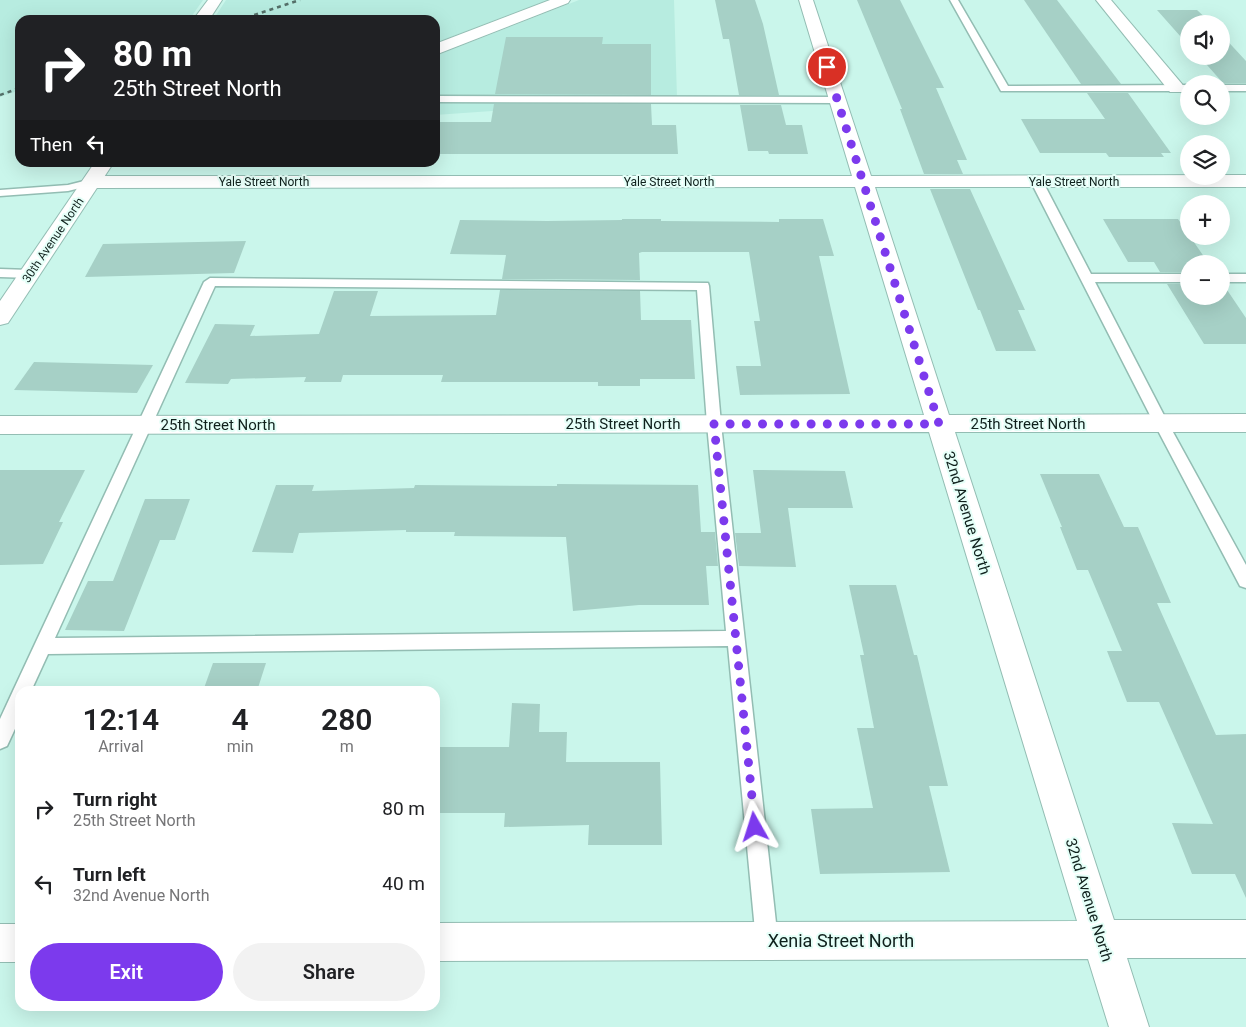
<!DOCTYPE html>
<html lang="en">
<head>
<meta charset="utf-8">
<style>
	body { margin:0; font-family:Roboto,sans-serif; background:#f2f2f2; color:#202124; height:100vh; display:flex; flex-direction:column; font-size:19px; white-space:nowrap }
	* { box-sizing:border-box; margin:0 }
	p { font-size:16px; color:#757577 }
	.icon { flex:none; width:28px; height:28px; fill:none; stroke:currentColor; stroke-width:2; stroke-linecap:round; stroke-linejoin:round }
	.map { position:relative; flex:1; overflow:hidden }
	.sheet { position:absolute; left:15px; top:686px; width:425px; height:325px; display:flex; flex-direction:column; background:#fff; border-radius:15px; box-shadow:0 5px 20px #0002 }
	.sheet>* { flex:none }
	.guide { position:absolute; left:15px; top:15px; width:425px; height:152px; border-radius:15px; box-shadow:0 5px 20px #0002; background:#202124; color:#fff; overflow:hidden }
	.controls { position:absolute; left:1180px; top:15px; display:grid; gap:10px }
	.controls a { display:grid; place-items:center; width:50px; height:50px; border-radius:50%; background:#fff; box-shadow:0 5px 20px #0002; font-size:25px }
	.pin { position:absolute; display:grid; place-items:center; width:42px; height:42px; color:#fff; margin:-21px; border:2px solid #fff; border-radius:50%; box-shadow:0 1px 5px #0007 }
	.me { position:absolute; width:55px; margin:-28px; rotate:354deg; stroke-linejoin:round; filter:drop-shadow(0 0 4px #0008) }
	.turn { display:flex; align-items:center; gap:18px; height:105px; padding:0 15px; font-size:22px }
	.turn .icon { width:65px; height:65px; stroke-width:2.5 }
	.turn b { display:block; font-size:35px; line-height:42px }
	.then { display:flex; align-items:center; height:48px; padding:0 15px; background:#0003; gap:10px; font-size:19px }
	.eta { display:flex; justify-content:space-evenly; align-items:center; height:85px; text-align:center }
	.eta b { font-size:30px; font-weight:600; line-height:35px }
	.cta { display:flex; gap:10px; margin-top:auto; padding:10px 15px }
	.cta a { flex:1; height:58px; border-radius:30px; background:#7c3aed; color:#fff; font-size:20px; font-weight:600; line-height:58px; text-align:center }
	.cta a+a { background:#f2f2f2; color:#202124 }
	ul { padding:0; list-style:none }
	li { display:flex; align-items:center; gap:15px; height:75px; padding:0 15px }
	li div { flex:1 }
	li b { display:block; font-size:19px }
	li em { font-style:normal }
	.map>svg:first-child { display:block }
</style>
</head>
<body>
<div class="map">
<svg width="1246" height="1027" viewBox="0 0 1246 1027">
	<rect width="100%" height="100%" fill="#caf6eb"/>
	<!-- built -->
	<g fill="#b7ece0">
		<polygon points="0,0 203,0 189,20 20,20 20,90 0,97"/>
		<polygon points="226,0 548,0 435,43 435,20 213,20"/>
		<polygon points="579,0 674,0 677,98 435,115 435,56"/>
	</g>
	<!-- building -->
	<g fill="#a6d0c6">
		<polygon points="715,0 755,0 763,24 779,95 739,95 729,39 723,39"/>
		<polygon points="857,0 900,0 944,88 936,88 967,160 957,160 963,174 924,174 900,109 902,109"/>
		<polygon points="1024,0 1057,0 1121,84 1081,84"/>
		<polygon points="1157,10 1197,10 1212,24 1189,24 1189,46"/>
		<polygon points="1221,34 1246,61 1246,83 1223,83 1199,56 1221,56"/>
		<polygon points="506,37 603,37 602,44 651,44 651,95 495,94"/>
		<polygon points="1087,93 1128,93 1171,153 1161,153 1164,157 1109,157 1106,153 1040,153 1021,119 1105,119"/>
		<polygon points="494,104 651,104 652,125 676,125 678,154 435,154 435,122 491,122"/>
		<polygon points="740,105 781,105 786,125 802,125 808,154 769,154 768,151 748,151"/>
		<polygon points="930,189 970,189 1025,310 1018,310 1036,351 996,351 980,310 978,310"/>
		<polygon points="622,219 661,219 661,221 779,222 779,219 823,219 834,256 819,256 850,394 740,395 736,366 761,366 754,321 760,321 749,252 642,252 639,253 640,280 502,279 506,255 450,254 460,220 547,221 622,220"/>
		<polygon points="1103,219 1178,219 1209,264 1189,264 1189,272 1160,272 1154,262 1128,262"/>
		<polygon points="246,241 234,273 85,277 103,244"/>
		<polygon points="1167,284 1189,284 1189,296 1221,296 1223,284 1246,318 1246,344 1204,344"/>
		<polygon points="500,290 640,291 641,320 691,320 695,379 640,379 640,386 598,386 598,382 441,382 443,375 343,375 341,382 304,382 306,377 231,379 228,384 185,383 215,324 255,325 250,336 319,334 334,291 378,291 370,316 496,315"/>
		<polygon points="34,362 153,365 137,393 14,390"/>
		<polygon points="0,470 85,470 59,522 63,522 43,564 0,565"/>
		<polygon points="753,470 845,471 853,508 788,508 796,567 739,566 735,533 761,533"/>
		<polygon points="1040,474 1099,474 1124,527 1138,527 1171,603 1157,603 1216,735 1246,734 1246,898 1235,874 1192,874 1172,823 1213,824 1159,702 1127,702 1107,651 1122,651 1088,570 1077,570 1060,527 1062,527"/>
		<polygon points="557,484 698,485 701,532 715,532 718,566 706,566 709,605 639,605 573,611 566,537 454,536 455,532 406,532 406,530 299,533 293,553 252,552 276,485 314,485 312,491 414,488 415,485 557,486"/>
		<polygon points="145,499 190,499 175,540 160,540 124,631 65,630 88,581 113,581"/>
		<polygon points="849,585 896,585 914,655 917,655 948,786 929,786 950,872 820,874 811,809 873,808 857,728 874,728 860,655 864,655"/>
		<polygon points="213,663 266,663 257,691 203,691"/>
		<polygon points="512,703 540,704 539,732 567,732 566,762 660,762 662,845 588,845 589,825 504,827 505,813 435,813 435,747 509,747"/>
	</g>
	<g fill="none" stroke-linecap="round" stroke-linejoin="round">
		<!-- lane casing -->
		<g stroke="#93bdb3" stroke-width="3">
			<g id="lane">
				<polygon points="950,0 958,0 1008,86 1189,85 1189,91 1001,91"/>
				<rect x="1221" y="85" width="25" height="6"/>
				<polygon points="435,96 837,97 842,100 837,103 435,102"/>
				<polygon points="92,179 98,182 96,184 68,191 0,196 0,190 68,185"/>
				<polygon points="1037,179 1043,182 1091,274 1189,274 1189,282 1095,282 1168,423 1246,565 1246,588 1240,586 1154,423 1031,182"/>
				<polygon points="0,269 30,270 36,274 30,278 0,277"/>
				<rect x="1221" y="274" width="25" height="8"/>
				<path d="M210 278 708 283 709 286 721 424 778 941 775 949 767 952 759 949 756 941 728 646 48 654 31 691H20V718L7 746 0 749V719L13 691 204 282ZM215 286 697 290 707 424 726 631 55 638Z"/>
			</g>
		</g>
		<!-- street casing -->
		<g stroke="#93bdb3" stroke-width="2">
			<g id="street">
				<polygon points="550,0 570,0 568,3 435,55 435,44"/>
				<polygon points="799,0 813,0 871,176 1246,175 1246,187 875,187 949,415 1246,414 1246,432 955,432 1114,920 1246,920 1246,958 1127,958 1149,1027 1109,1027 1088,959 435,961 435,923 1077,921 929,432 0,434 0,416 924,415 855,187 92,188 85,186 82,182 85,178 92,176 852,176"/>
				<polygon points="1096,0 1111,0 1182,84 1184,88 1182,92 1170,92"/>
				<rect x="0" y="924" width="20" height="38"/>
			</g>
		</g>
		<!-- secondary casing -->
		<g stroke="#93bdb3" stroke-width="2">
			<g id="secondary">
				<polygon points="208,0 222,0 209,20 193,20"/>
				<polygon points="95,162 114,162 8,323 0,325 0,301"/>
			</g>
		</g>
		<!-- lane -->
		<use href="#lane" fill="#fff" fill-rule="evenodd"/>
		<!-- street -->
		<use href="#street" fill="#fff" fill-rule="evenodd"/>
		<!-- secondary -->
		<use href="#secondary" fill="#fff" fill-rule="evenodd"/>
		<!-- rail -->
		<g stroke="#557069" stroke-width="2.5" stroke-dasharray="4 4" stroke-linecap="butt">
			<polyline points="239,20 300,0"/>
			<polyline points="0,95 20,88"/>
		</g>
	</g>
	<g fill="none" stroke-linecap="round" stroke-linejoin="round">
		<!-- route -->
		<polyline stroke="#7c3aed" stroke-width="9" stroke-dasharray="0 16.2" points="755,827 714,424 939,424 827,67"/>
	</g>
	<g text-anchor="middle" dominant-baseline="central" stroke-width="4" stroke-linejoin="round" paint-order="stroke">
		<!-- far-street labels -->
		<g font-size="12" fill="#0f201c" stroke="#e5fff8">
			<text x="264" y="182">Yale Street North</text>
			<text x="669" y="182">Yale Street North</text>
			<text x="1074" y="182">Yale Street North</text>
			<text transform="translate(53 240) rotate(-56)">30th Avenue North</text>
		</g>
		<!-- street labels -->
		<g font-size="15" fill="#0f201c" stroke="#e5fff8">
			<text x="623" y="424">25th Street North</text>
			<text x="1028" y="424">25th Street North</text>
			<text x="218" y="425">25th Street North</text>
			<text transform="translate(967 513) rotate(73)">32nd Avenue North</text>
			<text transform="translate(1089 900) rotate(73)">32nd Avenue North</text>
		</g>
		<!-- near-street labels -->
		<g font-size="18" fill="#0f201c" stroke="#e5fff8">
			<text x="841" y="940">Xenia Street North</text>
		</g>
	</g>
</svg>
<div class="controls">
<a><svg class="icon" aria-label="sound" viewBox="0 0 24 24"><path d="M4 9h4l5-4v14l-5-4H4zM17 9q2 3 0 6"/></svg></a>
<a><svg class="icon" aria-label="search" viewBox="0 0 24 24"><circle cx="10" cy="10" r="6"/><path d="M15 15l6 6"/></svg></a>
<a><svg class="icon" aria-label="layers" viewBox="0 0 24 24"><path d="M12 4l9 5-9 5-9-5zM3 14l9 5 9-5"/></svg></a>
<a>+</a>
<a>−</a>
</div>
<div class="pin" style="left:827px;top:67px;background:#d93025"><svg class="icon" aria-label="arrive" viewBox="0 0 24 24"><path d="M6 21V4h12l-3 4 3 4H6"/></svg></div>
<svg class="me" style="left:755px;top:827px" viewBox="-20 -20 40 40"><path d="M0-17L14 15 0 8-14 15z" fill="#7c3aed" stroke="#fff" stroke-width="4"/></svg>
<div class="guide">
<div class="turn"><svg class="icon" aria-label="right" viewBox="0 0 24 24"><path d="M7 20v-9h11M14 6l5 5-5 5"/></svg><div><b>80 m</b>25th Street North</div></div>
<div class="then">Then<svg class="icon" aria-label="left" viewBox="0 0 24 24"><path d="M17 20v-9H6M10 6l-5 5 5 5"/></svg></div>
</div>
<section class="sheet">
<div class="eta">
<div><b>12:14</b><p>Arrival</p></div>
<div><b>4</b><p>min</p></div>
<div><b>280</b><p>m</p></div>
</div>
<ul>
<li><svg class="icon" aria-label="right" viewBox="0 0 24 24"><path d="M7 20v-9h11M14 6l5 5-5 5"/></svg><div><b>Turn right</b><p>25th Street North</p></div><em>80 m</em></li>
<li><svg class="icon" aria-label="left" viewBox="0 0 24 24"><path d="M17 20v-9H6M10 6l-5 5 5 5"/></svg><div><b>Turn left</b><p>32nd Avenue North</p></div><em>40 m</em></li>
</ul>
<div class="cta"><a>Exit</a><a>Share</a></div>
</section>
</div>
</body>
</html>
